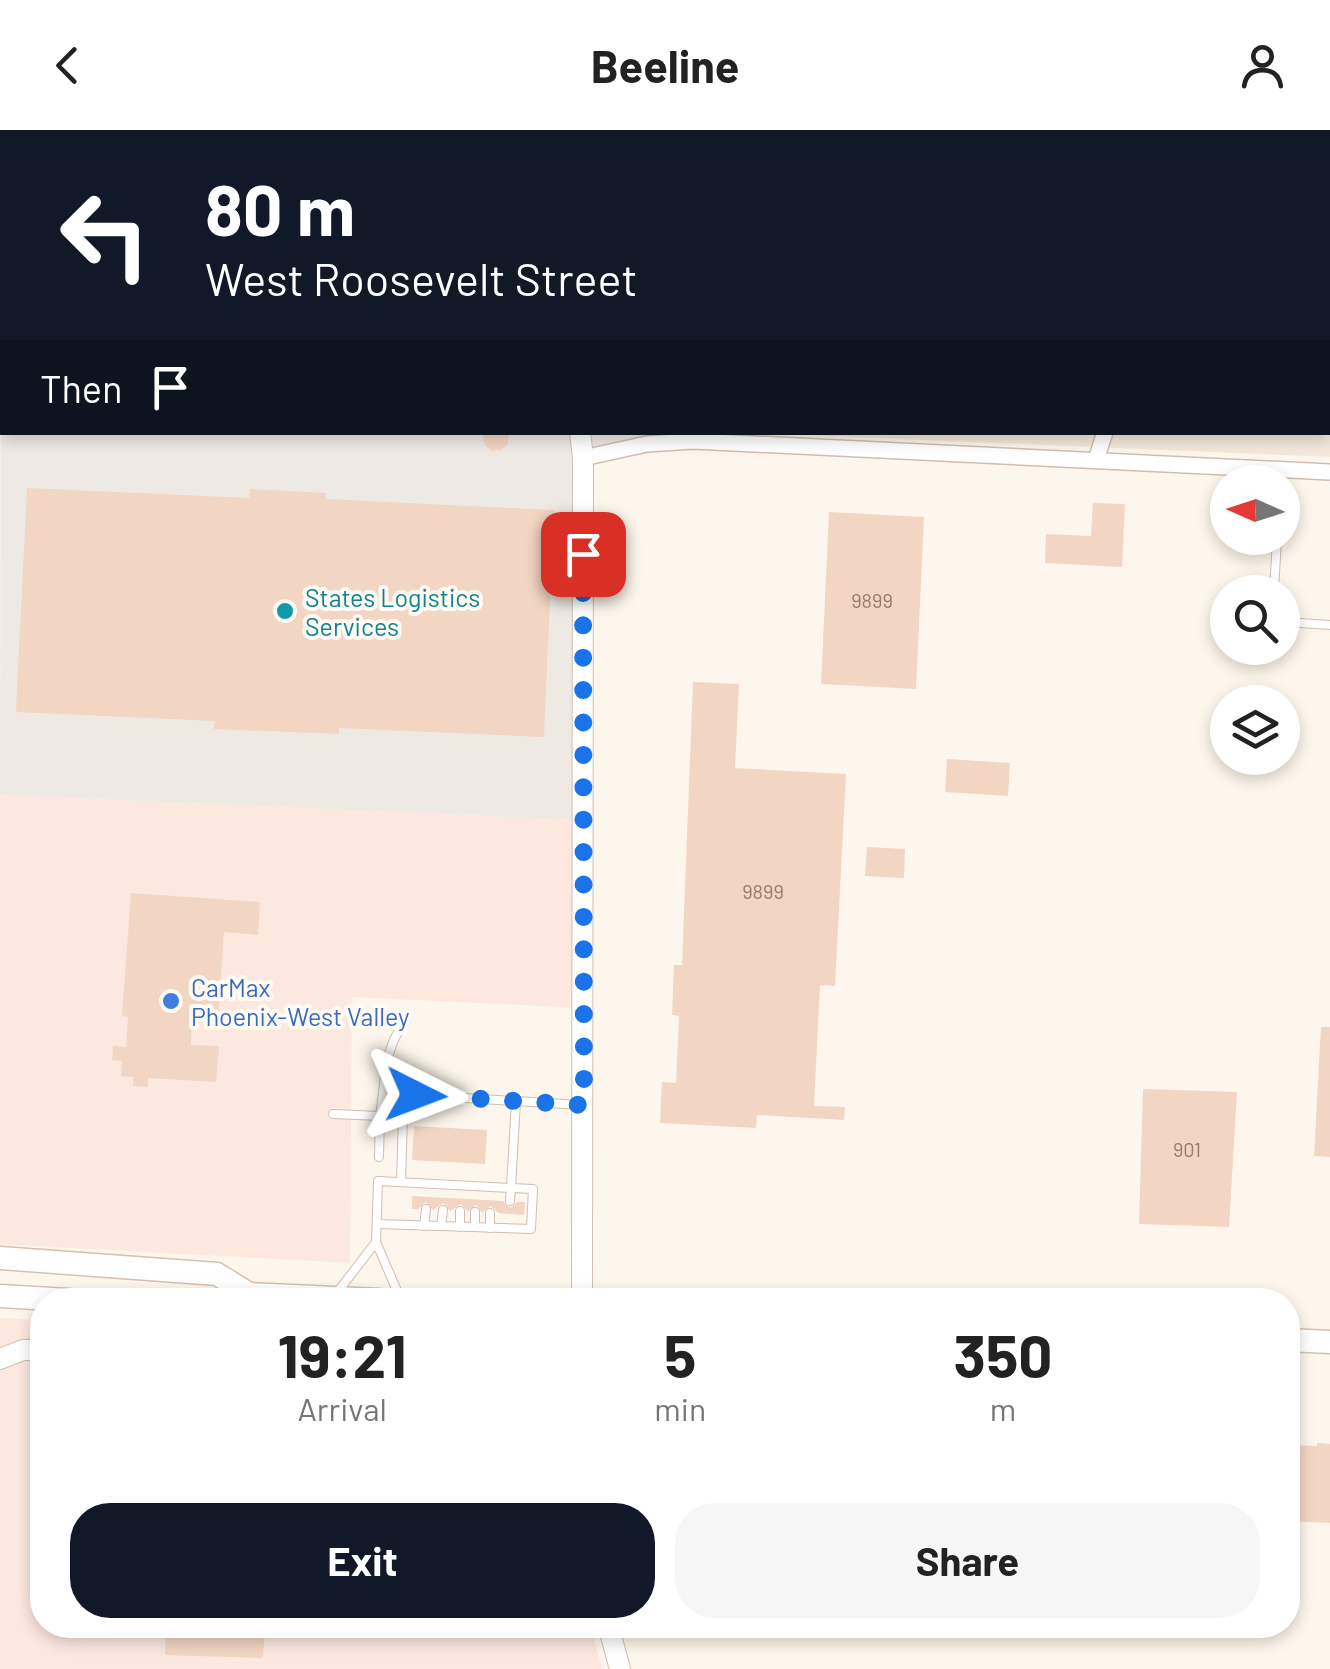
<!DOCTYPE html>
<html lang="en">
<head>
<meta charset="utf-8">
<style>
	body { margin:0; font-family:Barlow,sans-serif; background:#f6f6f6; color:#222; height:100vh; display:flex; flex-direction:column; font-size:38px; white-space:nowrap }
	* { box-sizing:border-box; margin:0 }
	p { font-size:32px; color:#767676 }
	.icon { flex:none; width:55px; height:55px; fill:none; stroke:currentColor; stroke-width:2; stroke-linecap:round; stroke-linejoin:round }
	.map { position:relative; flex:1; overflow:hidden }
	.sheet { position:absolute; left:30px; top:1158px; width:1270px; height:350px; display:flex; flex-direction:column; background:#fff; border-radius:40px; box-shadow:0 5px 15px #0003 }
	.sheet>* { flex:none }
	.guide { position:absolute; left:0px; top:0px; width:1330px; height:305px; box-shadow:0 5px 15px #0003; background:#111827; color:#fff; overflow:hidden }
	.needle { width:65px; rotate:273deg }
	.buttons { position:absolute; left:1210px; top:335px; display:grid; gap:20px }
	.buttons a { display:grid; place-items:center; width:90px; height:90px; border-radius:50%; background:#fff; box-shadow:0 5px 15px #0003; font-size:50px }
	.pin { position:absolute; display:grid; place-items:center; width:85px; height:85px; color:#fff; margin:-42px; border-radius:20px; box-shadow:0 5px 15px #0006 }
	.me { position:absolute; width:110px; margin:-55px; rotate:93deg; stroke-linejoin:round; filter:drop-shadow(0 0 8px #0008) }
	.turn { display:flex; align-items:center; gap:35px; height:210px; padding:0 40px; font-size:45px }
	.turn .icon { width:130px; height:130px; stroke-width:2.5 }
	.turn b { display:block; font-size:70px; line-height:85px }
	.then { display:flex; align-items:center; height:95px; padding:0 40px; background:#0003; gap:20px; font-size:38px }
	.eta { display:flex; justify-content:space-evenly; align-items:center; height:170px; text-align:center }
	.eta b { font-size:60px; font-weight:700; line-height:70px }
	.action { display:flex; gap:20px; margin-top:auto; padding:20px 40px }
	.action a { flex:1; height:115px; border-radius:40px; background:#111827; color:#fff; font-size:40px; font-weight:700; line-height:115px; text-align:center }
	.action a+a { background:#f6f6f6; color:#222 }
	header { display:flex; justify-content:space-between; align-items:center; height:130px; padding:0 40px; background:#fff; font-size:45px; font-weight:700 }
	.map>svg:first-child { display:block }
</style>
</head>
<body>
<header><svg class="icon" aria-label="back" viewBox="0 0 24 24"><path d="M15 5l-7 7 7 7"/></svg>Beeline<svg class="icon" aria-label="person" viewBox="0 0 24 24"><circle cx="12" cy="8" r="4"/><path d="M4 21q1-7 8-7t8 7"/></svg></header>
<div class="map">
<svg width="1330" height="1539" viewBox="0 0 1330 1539">
	<rect width="100%" height="100%" fill="#fdf6ec"/>
	<!-- residential -->
	<polygon fill="#f5e8da" points="722,0 1330,2 1330,327 758,303 1328,302 1328,2 722,2"/>
	<!-- commercial -->
	<g fill="#fde8e0">
		<polygon points="0,665 582,690 584,878 352,867 350,1133 0,1114"/>
		<polygon points="0,1188 42,1190 42,1495 590,1495 602,1539 0,1539"/>
	</g>
	<!-- industrial -->
	<polygon fill="#efe9e4" points="1,0 722,0 2,2 2,302 708,302 709,312 583,328 582,690 0,665"/>
	<!-- building -->
	<g fill="#f3d5c3">
		<polygon points="482,302 509,302 508,314 501,320 492,321 485,315"/>
		<polygon points="27,358 249,368 250,359 326,363 326,369 554,380 544,607 339,598 339,604 214,599 215,591 16,582"/>
		<polygon points="1093,373 1125,374 1122,437 1045,433 1046,404 1091,406"/>
		<polygon points="829,382 924,387 916,559 821,554"/>
		<polygon points="693,552 739,554 735,638 846,644 835,856 820,855 814,976 845,977 844,990 757,985 756,998 660,993 662,952 676,953 679,886 672,885 674,835 682,835"/>
		<polygon points="947,629 1010,633 1008,666 945,662"/>
		<polygon points="867,717 905,719 904,748 865,746"/>
		<polygon points="131,763 260,772 258,805 224,802 218,893 192,891 191,915 219,916 216,952 148,948 148,957 133,956 133,947 121,946 122,931 112,930 113,916 126,917 128,887 122,886"/>
		<polygon points="1321,897 1330,897 1330,1027 1314,1026"/>
		<polygon points="1143,959 1237,962 1229,1097 1139,1094"/>
		<polygon points="414,996 487,1000 485,1034 412,1030"/>
		<polygon points="412,1066 503,1071 510,1078 517,1072 525,1072 524,1085 498,1083 491,1076 482,1083 476,1075 468,1082 461,1074 450,1081 443,1073 433,1080 426,1072 418,1079 412,1079"/>
		<polygon points="1317,1313 1330,1314 1330,1393 1288,1391 1288,1315 1317,1316"/>
		<polygon points="166,1495 265,1495 263,1528 165,1525"/>
	</g>
	<g fill="none" stroke-linecap="round" stroke-linejoin="round">
		<!-- service casing -->
		<g stroke="#d1beb0" stroke-width="10">
			<g id="service">
				<polyline points="1274,462 1277,408"/>
				<polyline points="1282,488 1285,492 1330,495"/>
				<path d="M383 963C386 935 388 913 406 890"/>
				<polyline points="333,984 380,986 383,963 516,971"/>
				<polyline points="379,1027 380,986 403,986 401,1052"/>
				<polyline points="377,1094 531,1099 533,1059 511,1058 510,1071"/>
				<polyline points="424,1096 426,1079"/>
				<polyline points="441,1096 443,1080"/>
				<polyline points="460,1097 460,1081"/>
				<polyline points="475,1097 475,1082"/>
				<polyline points="490,1098 490,1083"/>
				<polyline points="336,1164 376,1112"/>
				<polyline points="401,1170 376,1112 378,1051 511,1058 516,971 580,975"/>
			</g>
		</g>
		<!-- minor casing -->
		<g stroke="#d1beb0" stroke-width="18">
			<g id="minor">
				<polyline points="1328,56 1330,56"/>
				<polyline points="1328,230 1330,230"/>
				<polyline points="583,328 647,314 693,311 1330,342"/>
				<polyline points="1096,330 1105,302"/>
			</g>
		</g>
		<!-- tertiary casing -->
		<g stroke="#d1beb0" stroke-width="22">
			<g id="tertiary">
				<polyline points="580,302 583,328 582,1170"/>
				<polyline points="0,1229 23,1220 42,1220"/>
				<polyline points="608,1495 620,1539"/>
			</g>
		</g>
		<!-- secondary casing -->
		<g stroke="#d6c0b0" stroke-width="25">
			<g id="secondary">
				<polyline points="0,1128 217,1144 249,1164"/>
				<polyline points="0,1166 69,1170"/>
				<polyline points="235,1170 249,1164 379,1170"/>
				<polyline points="1288,1210 1330,1212"/>
			</g>
		</g>
		<!-- service -->
		<use href="#service" stroke="#fff" stroke-width="8"/>
		<!-- minor -->
		<use href="#minor" stroke="#fff" stroke-width="15"/>
		<!-- tertiary -->
		<use href="#tertiary" stroke="#fff" stroke-width="20"/>
		<!-- secondary -->
		<use href="#secondary" stroke="#fff" stroke-width="22"/>
	</g>
	<g fill="none" stroke-linecap="round" stroke-linejoin="round">
		<!-- route -->
		<polyline stroke="#1a73e8" stroke-width="18" stroke-dasharray="0 32.4" points="416,965 584,975 583,424"/>
	</g>
	<!-- markers -->
	<circle fill="#0f9aa8" stroke="#fffaf3" stroke-width="4" cx="285" cy="481" r="10"/>
	<circle fill="#3f7fe0" stroke="#fffaf3" stroke-width="4" cx="171" cy="871" r="10"/>
	<g text-anchor="middle" dominant-baseline="central" stroke-width="8" stroke-linejoin="round" paint-order="stroke">
		<!-- number labels -->
		<g font-size="20" fill="#987a6a">
			<text x="872" y="470">9899</text>
			<text x="763" y="761">9899</text>
			<text x="1187" y="1019">901</text>
		</g>
		<!-- culture labels -->
		<g font-size="25" fill="#0d838f" stroke="#fffaf3" text-anchor="start">
			<text x="305" y="467">States Logistics<tspan x="305" dy="29">Services</tspan></text>
		</g>
		<!-- shop labels -->
		<g font-size="25" fill="#366cbe" stroke="#fffaf3" text-anchor="start">
			<text x="191" y="857">CarMax<tspan x="191" dy="29">Phoenix-West Valley</tspan></text>
		</g>
	</g>
</svg>
<div class="buttons">
<a><svg class="needle" viewBox="-14 -14 28 28"><path d="M0-13l5 13h-10z" fill="#e53935"/><path d="M0 13l5-13h-10z" fill="#767676"/></svg></a>
<a><svg class="icon" aria-label="search" viewBox="0 0 24 24"><circle cx="10" cy="10" r="6"/><path d="M15 15l6 6"/></svg></a>
<a><svg class="icon" aria-label="layers" viewBox="0 0 24 24"><path d="M12 4l9 5-9 5-9-5zM3 14l9 5 9-5"/></svg></a>
</div>
<div class="pin" style="left:583px;top:424px;background:#d93025"><svg class="icon" aria-label="arrive" viewBox="0 0 24 24"><path d="M6 21V4h12l-3 4 3 4H6"/></svg></div>
<svg class="me" style="left:416px;top:965px" viewBox="-20 -20 40 40"><path d="M0-17L14 15 0 8-14 15z" fill="#1a73e8" stroke="#fff" stroke-width="4"/></svg>
<div class="guide">
<div class="turn"><svg class="icon" aria-label="left" viewBox="0 0 24 24"><path d="M17 20v-9H6M10 6l-5 5 5 5"/></svg><div><b>80 m</b>West Roosevelt Street</div></div>
<div class="then">Then<svg class="icon" aria-label="arrive" viewBox="0 0 24 24"><path d="M6 21V4h12l-3 4 3 4H6"/></svg></div>
</div>
<section class="sheet">
<div class="eta">
<div><b>19:21</b><p>Arrival</p></div>
<div><b>5</b><p>min</p></div>
<div><b>350</b><p>m</p></div>
</div>
<div class="action"><a>Exit</a><a>Share</a></div>
</section>
</div>
</body>
</html>
